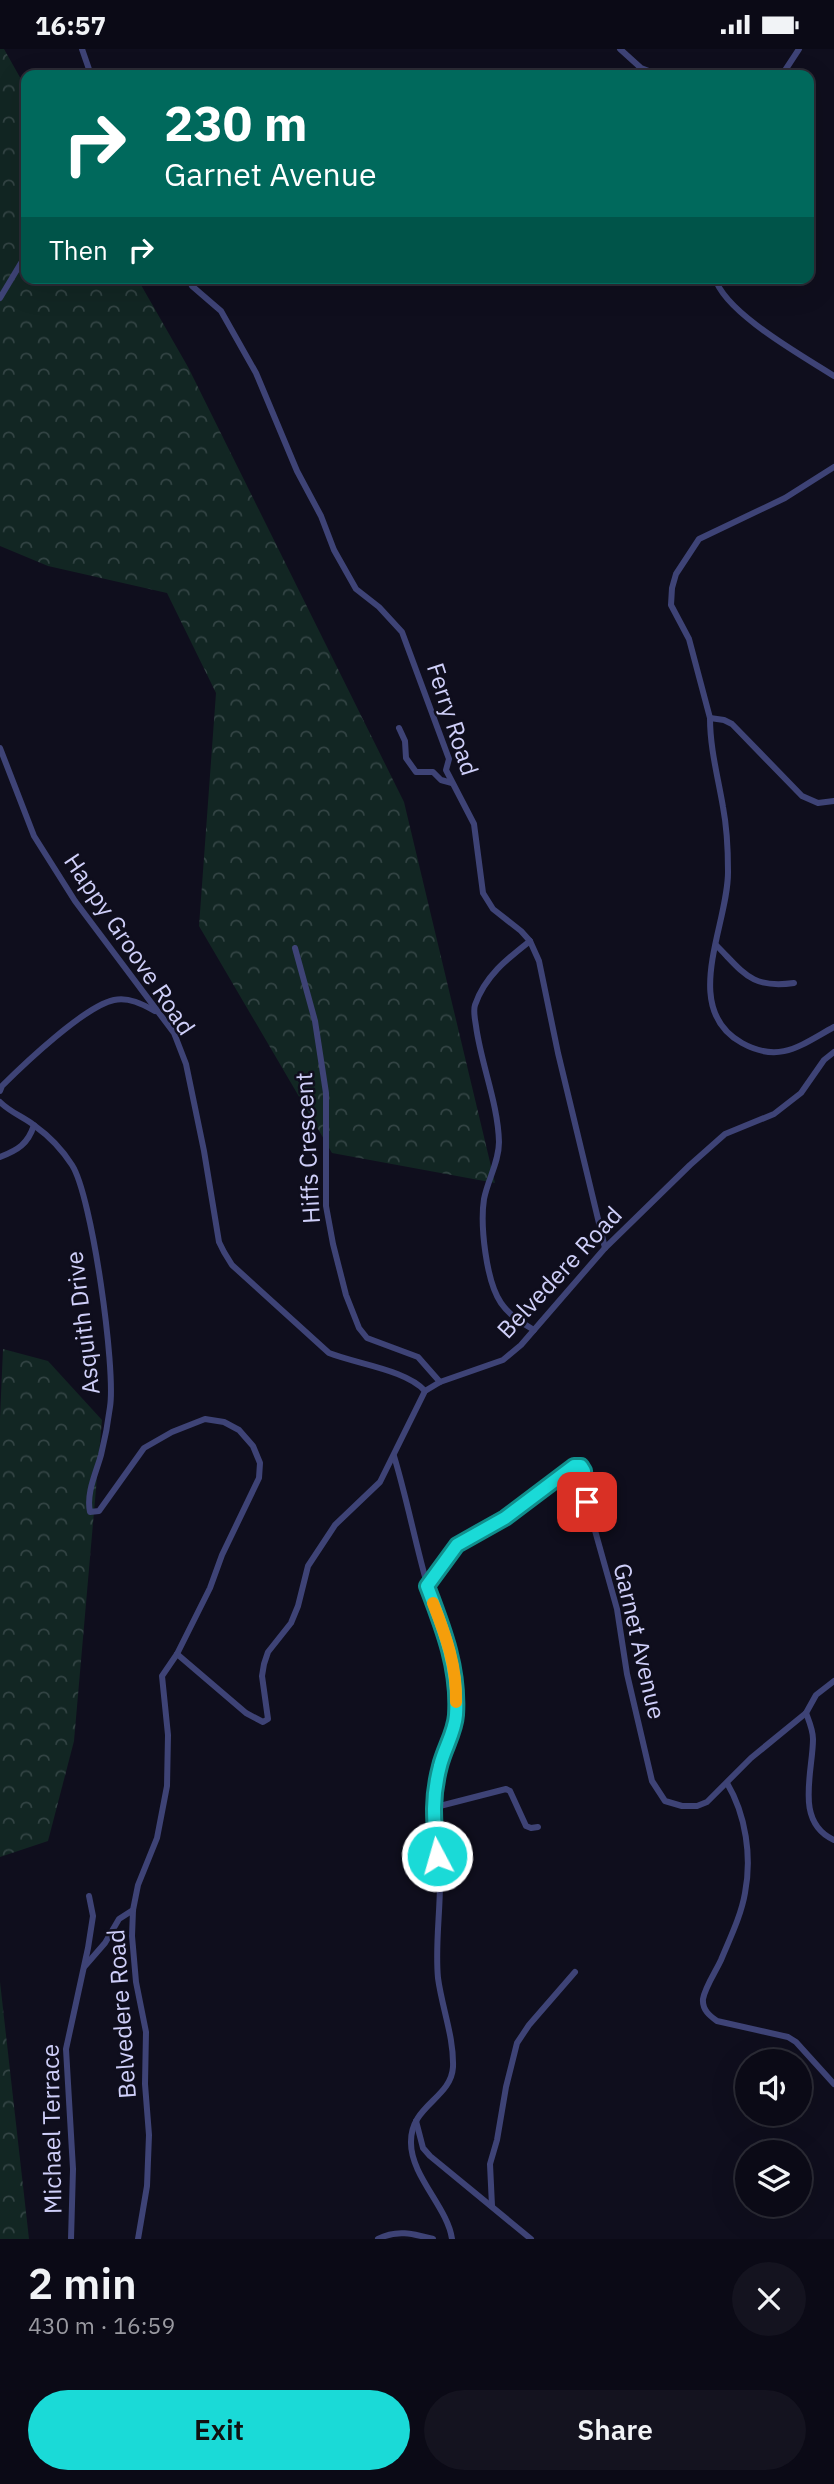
<!DOCTYPE html>
<html lang="en">
<head>
<meta charset="utf-8">
<style>
	body { margin:0; font-family:"IBM Plex Sans",sans-serif; background:#14131f; color:#f1f3f6; height:100vh; display:flex; flex-direction:column; font-size:26px; white-space:nowrap }
	* { box-sizing:border-box; margin:0 }
	p { font-size:23px; color:#9a9aa1 }
	.icon { flex:none; width:38px; height:38px; fill:none; stroke:currentColor; stroke-width:2; stroke-linecap:round; stroke-linejoin:round }
	.map { position:relative; height:2190px; overflow:hidden }
	.drawer { display:flex; flex-direction:column; background:#0b0a16; flex:1 }
	.drawer>* { flex:none }
	.top-card { position:absolute; left:21px; top:21px; width:793px; height:214px; border-radius:14px; box-shadow:0 7px 28px #0002,0 0 0 2px #2b2b35; background:#00695c; color:#fff; overflow:hidden }
	.controls { position:absolute; left:735px; top:2000px; display:grid; gap:14px }
	.controls a { display:grid; place-items:center; width:77px; height:77px; border-radius:50%; background:#0b0a16; box-shadow:0 7px 28px #0002,0 0 0 2px #2b2b35; font-size:35px }
	.pin { position:absolute; display:grid; place-items:center; width:60px; height:60px; color:#fff; margin:-30px; border-radius:14px; box-shadow:0 4px 10px #0006 }
	.me { position:absolute; width:77px; margin:-38px; rotate:354deg; stroke-linejoin:round; filter:drop-shadow(0 0 5px #0008) }
	.turn { display:flex; align-items:center; gap:24px; height:147px; padding:0 28px; font-size:32px }
	.turn .icon { width:91px; height:91px; stroke-width:2.5 }
	.turn b { display:block; font-size:49px; line-height:60px }
	.then { display:flex; align-items:center; height:66px; padding:0 28px; background:#0003; gap:14px; font-size:26px }
	.round { display:grid; place-items:center; flex:none; width:74px; height:74px; border-radius:37px; background:#14131f }
	.head { display:flex; align-items:center; justify-content:space-between; height:119px; padding:0 28px }
	h1 { font-size:42px; font-weight:600; line-height:52px }
	.action { display:flex; gap:14px; margin-top:auto; padding:14px 28px }
	.action a { flex:1; height:80px; border-radius:42px; background:#1adad7; color:#111; font-size:28px; font-weight:600; line-height:80px; text-align:center }
	.action a+a { background:#14131f; color:#f1f3f6 }
	.status { display:flex; justify-content:space-between; align-items:center; height:49px; padding:0 35px; background:#0b0a16; direction:ltr }
	.status svg { height:19px; fill:currentColor }
	.map>svg:first-child { display:block }
</style>
</head>
<body>
<div class="status"><b>16:57</b><svg viewBox="0 0 49 12"><path d="M0 12V9h3v3zM5 12V6h3v6zM10 12V3h3v9zM15 12V0h3v12zM26 1h20v11H26zM47 4h2v5h-2z"/></svg></div>
<div class="map">
<svg width="834" height="2190" viewBox="0 0 834 2190">
	<defs>
		<pattern id="forest-crowns" width="20" height="18" patternUnits="userSpaceOnUse" patternTransform="scale(1.75)"><rect width="20" height="18" fill="#122623"/><path d="M2 6a3 3 0 1 1 6 0M12 15a3 3 0 1 1 6 0" fill="none" stroke="#344"/></pattern>
	</defs>
	<rect width="100%" height="100%" fill="#0f0e1d"/>
	<!-- forest -->
	<g fill="url(#forest-crowns)">
		<polygon points="0,0 4,0 26,39 26,229 137,229 188,318 404,753 495,1134 332,1104 199,877 216,644 167,544 48,517 0,497"/>
		<polygon points="3,1300 48,1312 102,1371 74,1692 48,1792 0,1808 0,1369"/>
		<polygon points="0,1933 29,2190 0,2190"/>
	</g>
	<g fill="none" stroke-linecap="round" stroke-linejoin="round">
		<!-- minor -->
		<g stroke="#3e4376" stroke-width="6">
			<polyline points="82,0 91,26"/>
			<polyline points="620,0 641,19 659,26"/>
			<polyline points="782,26 799,0"/>
			<polyline points="188,229 192,237 221,262 256,324 297,422 321,467 334,501 356,540 379,558 402,583 449,710 446,721 474,775 483,844 493,860 521,882 530,892 539,912 558,1004 605,1199"/>
			<path d="M715 229C725 264 803 307 834 327"/>
			<polyline points="0,249 21,214 26,211"/>
			<polyline points="710,669 689,590 671,556 672,539 676,525 699,490 785,449 834,418"/>
			<polyline points="399,679 405,692 406,709 416,723 433,723 441,731 452,734"/>
			<path d="M0 699 34 787 75 852 174 984 186 1015 204 1102 219 1193 224 1203 232 1216 329 1304C357 1315 407 1321 425 1342"/>
			<path d="M834 752 818 754 802 747 732 675 724 671 710 669C710 700 718 728 723 758 727 779 728 801 728 822 729 875 679 959 742 994 780 1015 801 996 834 978"/>
			<path d="M530 892C507 910 485 927 475 956 473 962 475 970 476 977 481 1015 498 1054 499 1093 499 1113 488 1130 484 1150 480 1176 486 1232 501 1254 510 1267 521 1273 534 1281"/>
			<path d="M716 896C744 924 751 940 794 934"/>
			<polyline points="295,899 315,972 326,1044 326,1157 333,1195 346,1246 359,1279 367,1289 418,1308 440,1333"/>
			<path d="M0 1042 2 1037C24 1015 85 957 114 951 129 948 142 955 155 962"/>
			<path d="M0 1053C11 1064 24 1068 35 1077 49 1087 63 1102 72 1116 92 1147 116 1320 110 1358 108 1374 105 1390 101 1406 96 1424 86 1444 90 1463L99 1462 144 1399 172 1383 205 1370 224 1373 239 1381 253 1397 260 1414 259 1429 222 1506 210 1539 177 1605 162 1627 168 1686 167 1737 157 1789 138 1836 133 1861 132 1887 136 1933 146 1983 145 2035 149 2086 147 2137 138 2190"/>
			<path d="M0 1108C18 1101 28 1095 34 1076"/>
			<path d="M394 1407C407 1450 415 1493 427 1535 439 1581 463 1619 456 1668 452 1699 433 1728 433 1760 433 1785 440 1809 440 1834 440 1865 435 1898 438 1929 442 1959 454 1988 453 2018 451 2050 410 2056 411 2094 411 2127 448 2159 452 2190"/>
			<polyline points="427,1537 457,1496 505,1469 574,1417 581,1417 584,1422 587,1453 617,1560 627,1625 652,1732 665,1752 682,1757 697,1757 707,1753 751,1709 806,1664 816,1646 834,1632"/>
			<polyline points="177,1605 246,1664 263,1673 268,1670 262,1627 264,1615 268,1603 291,1574 298,1557 308,1517 335,1476 380,1433 425,1342 440,1333 503,1311 521,1296 605,1199 690,1116 725,1085 774,1065 801,1044 824,1011 834,1003"/>
			<path d="M806 1664C809 1672 813 1681 813 1690 813 1723 794 1773 834 1791"/>
			<path d="M727 1734C746 1766 752 1808 745 1844 741 1867 730 1889 721 1911 716 1922 705 1938 703 1950 702 1961 710 1967 717 1972L788 1988 796 1993 834 2035"/>
			<polyline points="432,1759 506,1740 510,1742 526,1777 531,1779 538,1778"/>
			<polyline points="85,1917 105,1894 119,1870 133,1861"/>
			<polyline points="416,2072 423,2099 430,2107 531,2190"/>
			<polyline points="492,2157 490,2115 497,2091 506,2038 517,1994 529,1976 575,1923"/>
			<polyline points="71,2190 73,2120 66,2000 88,1899 93,1867 89,1847"/>
			<path d="M378 2190C397 2180 414 2185 433 2190"/>
		</g>
	</g>
	<g fill="none" stroke-linecap="round" stroke-linejoin="round">
		<!-- route casing -->
		<g stroke="#118e8c" stroke-width="18">
			<path id="route" d="M437 1807C434 1773 431 1751 440 1717 444 1700 455 1683 456 1666 459 1619 443 1579 427 1537L457 1496 505 1469 574 1417H581L584 1422 587 1453"/>
		</g>
		<!-- route -->
		<use href="#route" stroke="#1adad7" stroke-width="12"/>
		<!-- slow -->
		<path stroke="#f59e0b" stroke-width="12" d="M433 1554C446 1587 457 1618 456 1653"/>
	</g>
	<g text-anchor="middle" dominant-baseline="central" stroke-width="5" stroke-linejoin="round" paint-order="stroke">
		<!-- street labels -->
		<g font-size="24" fill="#cfcff9" stroke="#0f0e1d">
			<text transform="translate(453 670) rotate(72)">Ferry Road</text>
			<text transform="translate(130 895) rotate(56)">Happy Groove Road</text>
			<text transform="translate(307 1099) rotate(-93)">Hiffs Crescent</text>
			<text transform="translate(559 1223) rotate(-47)">Belvedere Road</text>
			<text transform="translate(82 1274) rotate(-97)">Asquith Drive</text>
			<text transform="translate(640 1592) rotate(77)">Garnet Avenue</text>
			<text transform="translate(121 1965) rotate(-94)">Belvedere Road</text>
			<text transform="translate(51 2080) rotate(-91)">Michael Terrace</text>
		</g>
	</g>
</svg>
<div class="controls">
<a><svg class="icon" aria-label="sound" viewBox="0 0 24 24"><path d="M4 9h4l5-4v14l-5-4H4zM17 9q2 3 0 6"/></svg></a>
<a><svg class="icon" aria-label="layers" viewBox="0 0 24 24"><path d="M12 4l9 5-9 5-9-5zM3 14l9 5 9-5"/></svg></a>
</div>
<div class="pin" style="left:587px;top:1453px;background:#d93025"><svg class="icon" aria-label="arrive" viewBox="0 0 24 24"><path d="M6 21V4h12l-3 4 3 4H6"/></svg></div>
<svg class="me" style="left:437px;top:1807px" viewBox="-20 -20 40 40"><circle r="17" fill="#1adad7" stroke="#fff" stroke-width="3"/><path d="M0-11L8 9 0 5-8 9z" fill="#fff"/></svg>
<div class="top-card">
<div class="turn"><svg class="icon" aria-label="right" viewBox="0 0 24 24"><path d="M7 20v-9h11M14 6l5 5-5 5"/></svg><div><b>230 m</b>Garnet Avenue</div></div>
<div class="then">Then<svg class="icon" aria-label="right" viewBox="0 0 24 24"><path d="M7 20v-9h11M14 6l5 5-5 5"/></svg></div>
</div>
</div>
<section class="drawer">
<div class="head"><div><h1>2 min</h1><p>430 m · 16:59</p></div><a class="round"><svg class="icon" aria-label="close" viewBox="0 0 24 24"><path d="M6 6l12 12M18 6L6 18"/></svg></a></div>
<div class="action"><a>Exit</a><a>Share</a></div>
</section>
</body>
</html>
